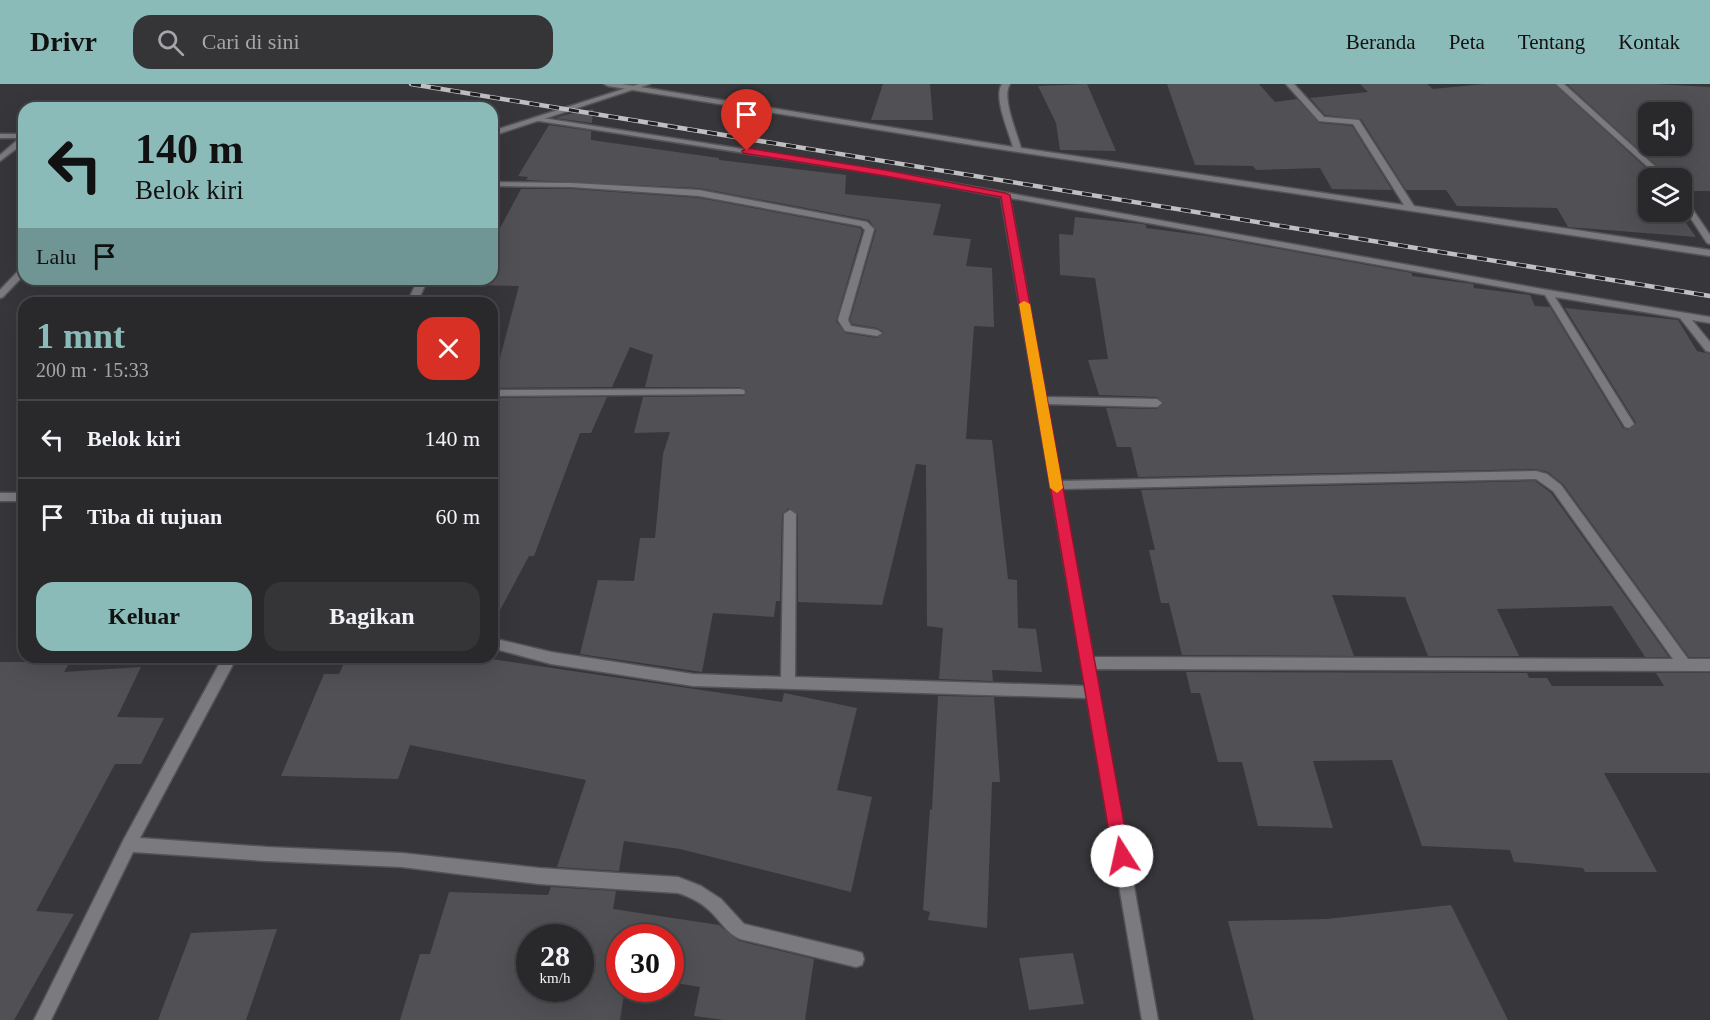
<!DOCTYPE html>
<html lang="id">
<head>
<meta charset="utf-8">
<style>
	body { margin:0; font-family:Georgia,serif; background:#353538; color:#f1f3f6; height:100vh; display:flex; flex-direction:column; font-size:22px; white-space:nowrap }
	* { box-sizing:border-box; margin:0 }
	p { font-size:20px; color:#a5a6a9 }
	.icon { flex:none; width:33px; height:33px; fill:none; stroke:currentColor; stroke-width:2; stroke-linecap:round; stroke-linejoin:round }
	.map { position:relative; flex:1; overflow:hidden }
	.side { position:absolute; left:18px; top:213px; width:480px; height:366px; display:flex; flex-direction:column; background:#29292c; border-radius:18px; box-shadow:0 6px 24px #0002,0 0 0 2px #454548 }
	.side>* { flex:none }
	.guide { position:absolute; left:18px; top:18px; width:480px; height:183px; border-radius:18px; box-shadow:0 6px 24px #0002,0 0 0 2px #454548; background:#8bbbb9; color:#111; overflow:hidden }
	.fabs { position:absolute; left:1638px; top:18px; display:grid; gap:12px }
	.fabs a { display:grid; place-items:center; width:54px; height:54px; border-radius:12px; background:#29292c; box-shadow:0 6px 24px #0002,0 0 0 2px #454548; font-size:30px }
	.speed { position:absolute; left:516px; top:840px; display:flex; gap:12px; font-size:30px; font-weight:700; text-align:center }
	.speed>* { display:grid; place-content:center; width:78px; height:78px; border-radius:50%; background:#29292c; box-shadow:0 6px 24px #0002,0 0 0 2px #454548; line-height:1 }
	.speed small { font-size:15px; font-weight:400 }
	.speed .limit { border:9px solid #d22; background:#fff; color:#111 }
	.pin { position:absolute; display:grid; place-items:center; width:51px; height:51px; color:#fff; margin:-62px -26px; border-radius:50% 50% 50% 0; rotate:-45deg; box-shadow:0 0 6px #0007 }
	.pin .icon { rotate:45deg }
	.me { position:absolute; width:66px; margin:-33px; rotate:350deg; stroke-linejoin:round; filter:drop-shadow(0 0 4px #0008) }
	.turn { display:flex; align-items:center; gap:21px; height:126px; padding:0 18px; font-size:27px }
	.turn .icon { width:78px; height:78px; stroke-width:2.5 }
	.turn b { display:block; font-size:42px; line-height:51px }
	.then { display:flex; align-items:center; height:57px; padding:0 18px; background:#0003; gap:12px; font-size:22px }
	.round { display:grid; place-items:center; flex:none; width:63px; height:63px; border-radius:18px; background:#353538 }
	.summary { display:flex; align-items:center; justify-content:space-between; height:102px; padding:0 18px }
	h1 { font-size:36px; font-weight:600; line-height:45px; color:#8bbbb9 }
	.button { display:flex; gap:12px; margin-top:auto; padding:12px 18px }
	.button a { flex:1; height:69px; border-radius:18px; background:#8bbbb9; color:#111; font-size:24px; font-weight:600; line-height:69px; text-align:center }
	.button a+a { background:#353538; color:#f1f3f6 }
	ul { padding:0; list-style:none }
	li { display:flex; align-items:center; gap:18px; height:78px; padding:0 18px; border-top:2px solid #454548 }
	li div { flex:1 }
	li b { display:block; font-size:22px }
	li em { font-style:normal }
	header { display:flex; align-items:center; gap:36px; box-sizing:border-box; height:84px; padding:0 30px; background:#8bbbb9; color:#111 }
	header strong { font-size:28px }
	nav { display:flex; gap:33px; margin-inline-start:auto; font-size:21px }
	.search { width:420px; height:54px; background:#353538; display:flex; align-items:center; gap:15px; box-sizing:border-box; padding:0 21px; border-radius:18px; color:#a5a6a9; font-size:22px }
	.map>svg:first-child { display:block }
</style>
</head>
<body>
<header>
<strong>Drivr</strong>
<div class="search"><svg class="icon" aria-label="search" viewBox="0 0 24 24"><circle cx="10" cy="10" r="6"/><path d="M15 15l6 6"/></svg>Cari di sini</div>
<nav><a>Beranda</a><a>Peta</a><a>Tentang</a><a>Kontak</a></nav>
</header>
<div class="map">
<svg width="1710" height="936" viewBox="0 0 1710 936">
	<rect width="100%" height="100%" fill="#37373b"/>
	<!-- building -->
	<g fill="#515155" fill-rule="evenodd">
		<polygon points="883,0 930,0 933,36 871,36"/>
		<polygon points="1087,0 1116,67 1060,66 1056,39 1038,2"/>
		<polygon points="1167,0 1259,0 1275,18 1297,15 1319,39 1352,42 1392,106 1332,105 1320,84 1256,86 1253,82 1195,81"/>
		<polygon points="1360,0 1427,0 1433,5 1484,0 1554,0 1657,94 1648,94 1648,128 1678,128 1696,153 1568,143 1557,124 1457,122 1446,106 1406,106 1361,35 1325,31 1310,14 1368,8"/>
		<path d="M1567 0H1653L1710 3V107H1682V94H1670ZM1648 28H1682V62H1648Z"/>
		<polygon points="593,25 592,39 555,34 561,32"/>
		<polygon points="549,41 591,47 591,56 719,74 719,76 846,91 845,110 941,120 933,151 971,155 966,182 992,184 994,243 974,242 966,355 992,356 1008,495 1017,496 1018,544 1036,545 1042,588 992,586 993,597 939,595 943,544 927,542 926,381 916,380 882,521 798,518 798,430 789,424 782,430 780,517 776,517 774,533 713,529 702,588 580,570 598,496 634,497 640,454 655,454 663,370 670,348 634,349 643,313 744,312 747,307 740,303 645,303 653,271 630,263 612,303 492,304 519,202 469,201 472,195 492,195 492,159 521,105 572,105 699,114 860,144 862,147 836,237 845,249 877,254 884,248 877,244 852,240 850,236 876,146 869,136 699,104 526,96 528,93 518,92"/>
		<polygon points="1075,133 1142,140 1146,141 1146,144 1207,152 1412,189 1412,192 1473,200 1474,204 1530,211 1535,222 1550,223 1623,344 1628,346 1636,339 1565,224 1678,236 1697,267 1710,270 1710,573 1689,573 1563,400 1548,388 1536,385 1138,393 1131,363 1117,363 1106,324 1157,325 1164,319 1157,313 1099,311 1088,276 1108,275 1095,194 1060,191 1059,150 1073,151"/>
		<polygon points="607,313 591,349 580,349 534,472 529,472 492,541 492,314"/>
		<polygon points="1535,397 1551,409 1669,573 1645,573 1612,522 1497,525 1519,572 1428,572 1405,513 1332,511 1354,572 1182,571 1169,519 1161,519 1149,466 1155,466 1141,406"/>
		<polygon points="347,573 491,575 782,618 784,609 857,624 837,706 872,713 851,808 680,765 624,757 619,787 557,783 586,696 410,661 398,695 281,692 324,590 339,590"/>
		<polygon points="0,578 70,578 64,588 141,583 117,633 164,634 141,680 115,680 36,827 74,830 14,936 0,936"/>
		<polygon points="1186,588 1527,589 1529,594 1547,594 1552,602 1664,602 1656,589 1710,589 1710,689 1604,689 1657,788 1585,788 1583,784 1514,778 1510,766 1422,762 1392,676 1313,677 1333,744 1258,742 1242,678 1218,678 1200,609 1191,609"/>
		<polygon points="938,612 994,613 1000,698 992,698 987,844 928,836 930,828 923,826 930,725 932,726"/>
		<path d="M551 803 616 807 613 825 719 841 739 857 814 875 805 936H724L694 932 700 903 670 898V854H620V904H625L620 936H400L420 870H430L449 808 548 811ZM530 854H580V904H530Z"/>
		<polygon points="1451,821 1508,936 1254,936 1228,837 1327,835"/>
		<polygon points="277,845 246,936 158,936 191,849"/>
		<polygon points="1073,869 1084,920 1029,926 1019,874"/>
	</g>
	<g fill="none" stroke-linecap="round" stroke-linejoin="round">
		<!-- minor casing -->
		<g stroke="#545457" stroke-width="3">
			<g id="minor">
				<path d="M604 0H622L1013 63C1009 48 993 13 1002 0H1010C1001 13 1017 49 1021 64L1404 121 1353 40 1319 37 1286 0H1294L1324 33 1359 36 1414 122 1710 166V172L985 63 608 2Z"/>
				<polygon points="1556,0 1564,0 1668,94 1660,94"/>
				<path d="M536 33 885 87 1548 206 1710 233V239L1692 236 1710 258V268L1706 267 1680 234 1555 213 1634 340 1629 344 1625 343 1545 211 1010 114 1046 313 1157 315 1162 319 1157 323 1047 320 1061 397 1536 387 1547 390 1561 401 1688 575H1710V587L1095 585 1158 936H1142L1087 614 693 602 551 580 492 564V554L551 568 693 590 781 593 784 430 790 426 796 430 795 593 1085 602 1001 113 885 91 539 37H536ZM1536 395 1553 407 1673 575 1093 573 1062 405Z"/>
				<polygon points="21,53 24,53 24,59 0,77 0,71"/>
				<polygon points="492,98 572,99 699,106 867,138 874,145 848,236 851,242 877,246 882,249 877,252 845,247 838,236 865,146 861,142 699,112 572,103 492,102"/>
				<polygon points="1682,113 1685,114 1710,151 1710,160 1707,159 1682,121"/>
				<polygon points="24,183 24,191 3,213 0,214 0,206 21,184"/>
				<polygon points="418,195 428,195 417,219 407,219"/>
				<polygon points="740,305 744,306 745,308 744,310 492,312 492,306"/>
				<rect x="0" y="409" width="24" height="8"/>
				<path d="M223 573H237L140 754 267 763 402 769 539 784 678 793 701 802 721 815 744 840 856 867 862 869 864 875 862 881 856 883 740 855C728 850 720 837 711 828 702 819 691 813 678 809L539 800 402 783 267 777 133 768 51 936H34L124 755Z"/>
			</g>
		</g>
		<!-- tertiary casing -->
		<g stroke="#545457" stroke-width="3">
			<g id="tertiary">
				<polygon points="639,0 650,0 492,52 492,47"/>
				<rect x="0" y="50" width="24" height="4"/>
			</g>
		</g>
		<!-- minor -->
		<use href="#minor" fill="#7b7b7f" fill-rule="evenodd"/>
		<!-- tertiary -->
		<use href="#tertiary" fill="#7b7b7f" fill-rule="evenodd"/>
		<!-- rail casing -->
		<g stroke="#c0c0c2" stroke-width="4.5">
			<polyline id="rail" points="411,0 1710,212"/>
		</g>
		<!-- rail -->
		<use href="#rail" stroke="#1f1f20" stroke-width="3" stroke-dasharray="10" stroke-linecap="butt"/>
	</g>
	<!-- route -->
	<polygon fill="#e11d48" stroke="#92132f" stroke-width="1.5" points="747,64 885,86 1005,109 1010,111 1130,772 1128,778 1122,780 1115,778 1113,772 1001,113 885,92 743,69 742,67"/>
	<!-- slow -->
	<polygon fill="#f59e0b" points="1024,217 1030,220 1063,404 1057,409 1050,404 1019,220"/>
</svg>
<div class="fabs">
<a><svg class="icon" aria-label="sound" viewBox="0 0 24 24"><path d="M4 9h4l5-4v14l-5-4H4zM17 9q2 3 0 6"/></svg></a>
<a><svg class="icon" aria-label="layers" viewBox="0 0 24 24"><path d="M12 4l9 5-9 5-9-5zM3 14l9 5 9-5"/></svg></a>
</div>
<div class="speed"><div>28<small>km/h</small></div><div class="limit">30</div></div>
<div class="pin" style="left:747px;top:67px;background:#d93025"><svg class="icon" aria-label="arrive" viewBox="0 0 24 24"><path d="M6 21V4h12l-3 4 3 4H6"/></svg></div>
<svg class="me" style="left:1122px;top:772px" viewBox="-20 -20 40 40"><circle r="19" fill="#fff"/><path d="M0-13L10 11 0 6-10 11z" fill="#e11d48"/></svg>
<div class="guide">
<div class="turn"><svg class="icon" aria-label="left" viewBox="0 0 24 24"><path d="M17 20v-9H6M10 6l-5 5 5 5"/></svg><div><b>140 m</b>Belok kiri</div></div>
<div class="then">Lalu<svg class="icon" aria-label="arrive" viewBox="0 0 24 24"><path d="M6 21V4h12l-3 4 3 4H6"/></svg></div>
</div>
<section class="side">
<div class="summary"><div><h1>1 mnt</h1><p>200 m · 15:33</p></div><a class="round" style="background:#d93025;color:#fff"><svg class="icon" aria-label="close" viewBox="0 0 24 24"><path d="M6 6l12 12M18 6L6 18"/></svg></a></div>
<ul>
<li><svg class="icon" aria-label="left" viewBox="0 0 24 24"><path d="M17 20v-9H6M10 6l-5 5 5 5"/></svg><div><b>Belok kiri</b></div><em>140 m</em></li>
<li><svg class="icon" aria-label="arrive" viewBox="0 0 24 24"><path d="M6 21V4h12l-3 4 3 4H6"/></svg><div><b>Tiba di tujuan</b></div><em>60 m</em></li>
</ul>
<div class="button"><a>Keluar</a><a>Bagikan</a></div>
</section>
</div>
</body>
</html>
